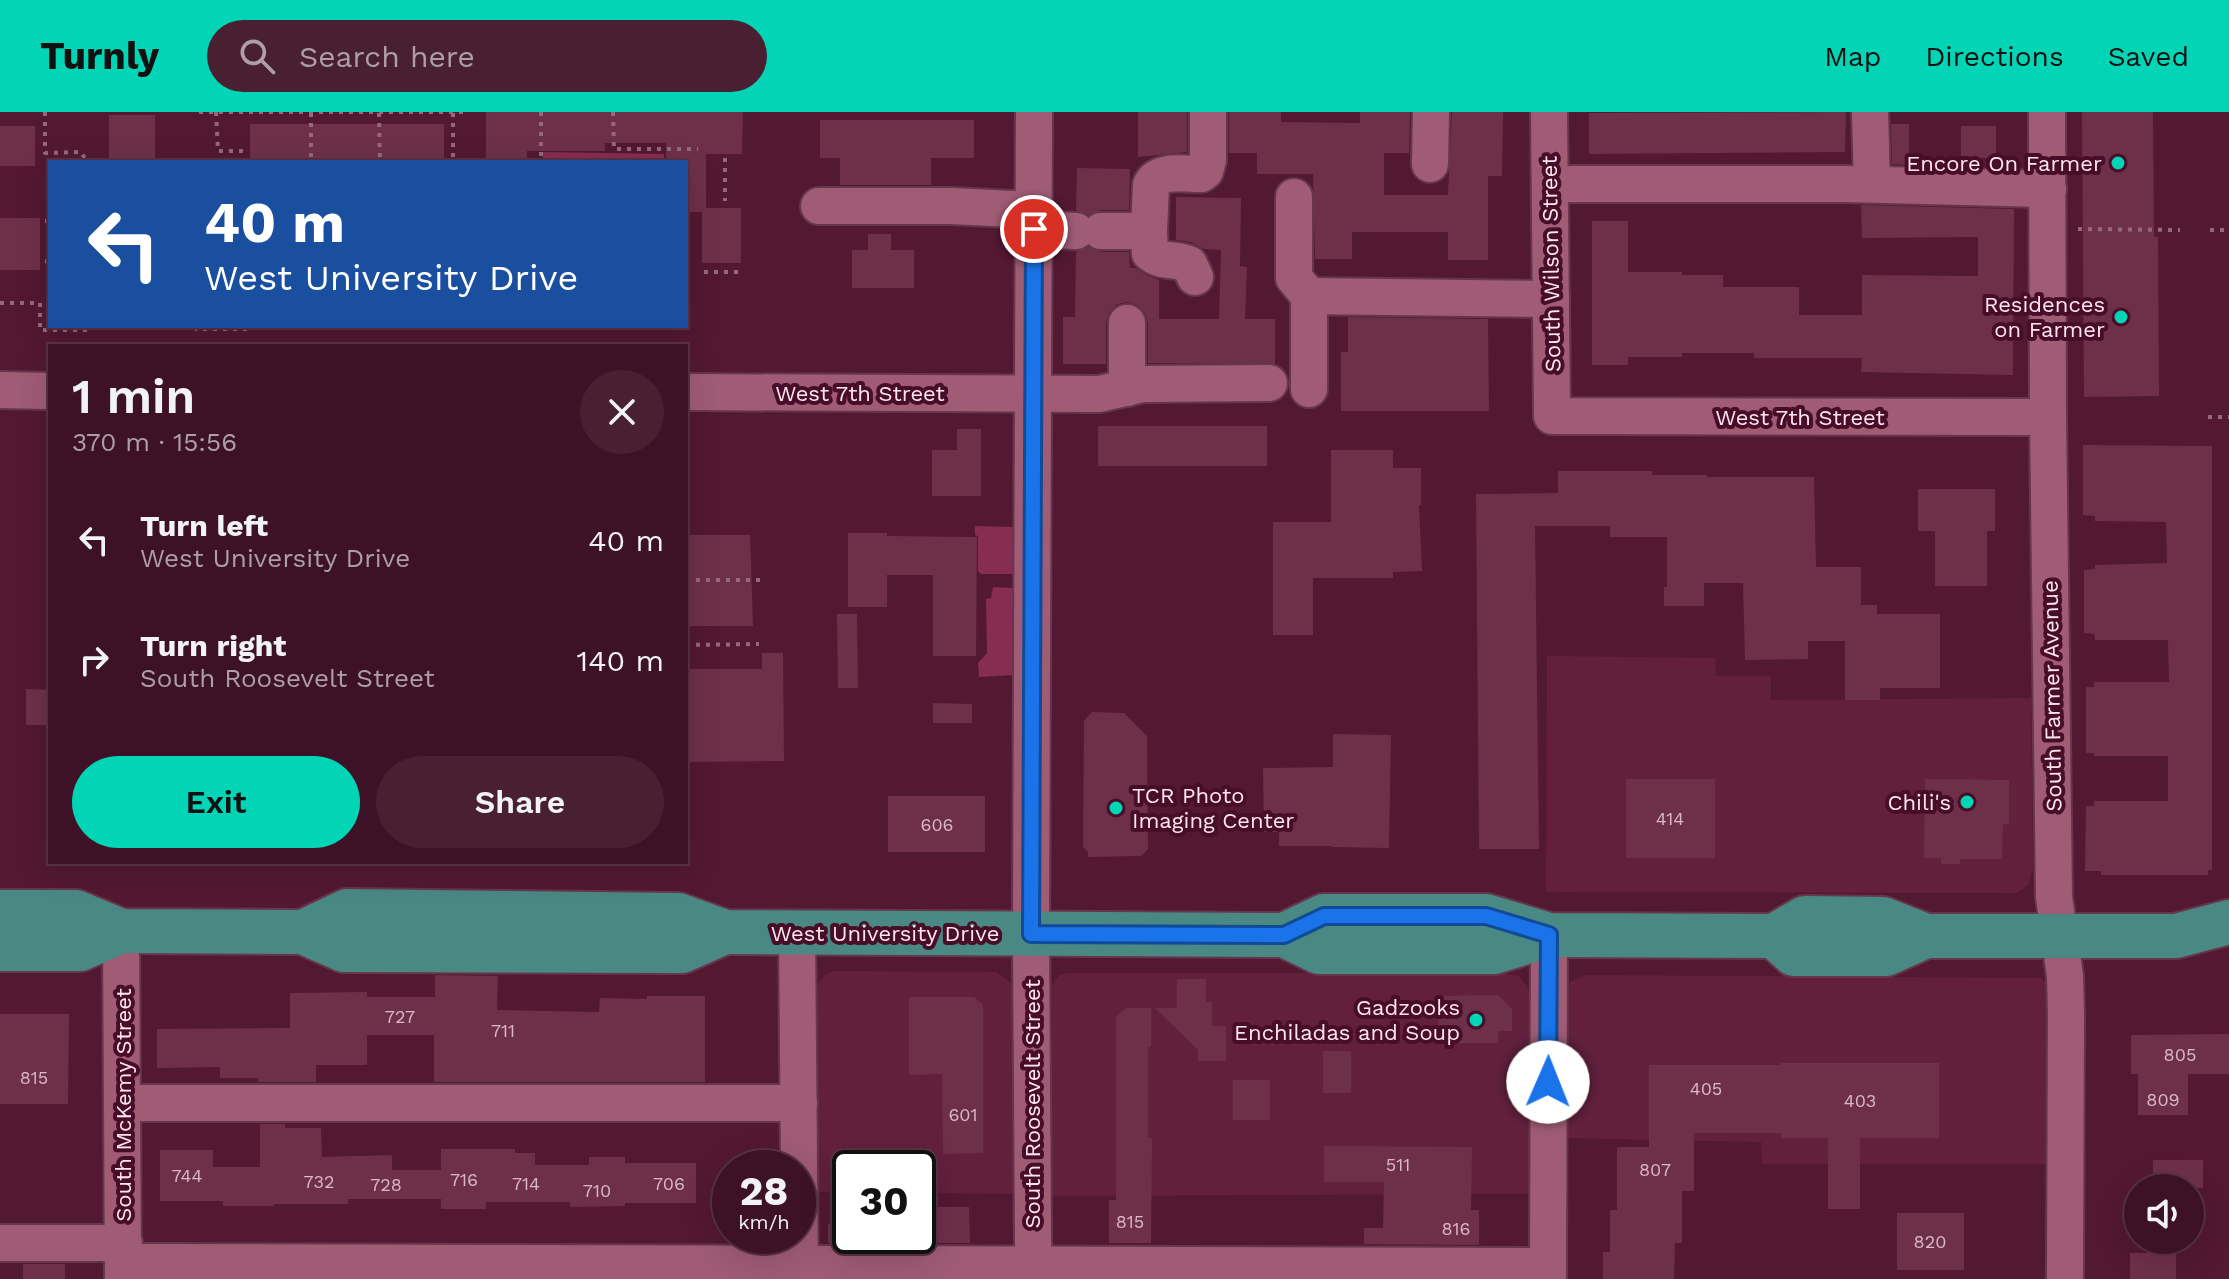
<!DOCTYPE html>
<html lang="en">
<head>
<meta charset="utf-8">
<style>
	body { margin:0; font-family:"Work Sans",sans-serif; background:#492032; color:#f1f3f6; height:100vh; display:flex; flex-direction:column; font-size:30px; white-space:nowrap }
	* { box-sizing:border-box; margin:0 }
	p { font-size:26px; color:#ad9ea7 }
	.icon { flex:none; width:44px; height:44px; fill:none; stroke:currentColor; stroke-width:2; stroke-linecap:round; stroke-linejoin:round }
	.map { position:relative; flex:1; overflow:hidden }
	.drawer { position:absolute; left:48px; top:232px; width:640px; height:520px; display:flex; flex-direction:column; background:#3e1226; border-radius:0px; box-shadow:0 8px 32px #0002,0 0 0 2px #573243 }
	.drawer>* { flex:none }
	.guide { position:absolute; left:48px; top:48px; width:640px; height:168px; border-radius:0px; box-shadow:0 8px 32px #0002,0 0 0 2px #573243; background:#1a4fa0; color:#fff; overflow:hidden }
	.fabs { position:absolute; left:2124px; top:1062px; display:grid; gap:16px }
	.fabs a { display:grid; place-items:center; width:80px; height:80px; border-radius:50%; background:#3e1226; box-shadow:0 8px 32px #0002,0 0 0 2px #573243; font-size:40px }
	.speed { position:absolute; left:712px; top:1038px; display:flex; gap:16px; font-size:40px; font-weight:700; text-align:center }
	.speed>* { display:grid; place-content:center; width:104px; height:104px; border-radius:50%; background:#3e1226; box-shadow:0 8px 32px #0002,0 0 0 2px #573243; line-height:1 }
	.speed small { font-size:20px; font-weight:400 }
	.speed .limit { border:4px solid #111; border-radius:12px; background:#fff; color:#111 }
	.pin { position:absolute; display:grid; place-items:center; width:68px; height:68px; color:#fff; margin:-34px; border:4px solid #fff; border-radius:50%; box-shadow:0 2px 8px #0007 }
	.me { position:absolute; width:88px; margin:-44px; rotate:1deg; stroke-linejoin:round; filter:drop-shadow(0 0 6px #0008) }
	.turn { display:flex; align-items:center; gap:28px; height:168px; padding:0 24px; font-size:36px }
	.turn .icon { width:104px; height:104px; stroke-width:2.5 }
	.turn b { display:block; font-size:56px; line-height:68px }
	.round { display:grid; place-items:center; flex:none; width:84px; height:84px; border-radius:42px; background:#492032 }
	.headline { display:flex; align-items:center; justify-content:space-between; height:136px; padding:0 24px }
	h1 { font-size:48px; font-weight:600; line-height:60px }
	.button { display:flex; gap:16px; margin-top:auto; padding:16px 24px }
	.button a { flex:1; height:92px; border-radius:48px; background:#02d5b6; color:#111; font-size:32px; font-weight:600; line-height:92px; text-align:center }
	.button a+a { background:#492032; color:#f1f3f6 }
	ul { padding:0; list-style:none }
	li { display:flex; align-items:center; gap:24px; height:120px; padding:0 24px }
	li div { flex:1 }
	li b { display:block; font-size:30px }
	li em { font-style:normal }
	header { display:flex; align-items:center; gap:48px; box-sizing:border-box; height:112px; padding:0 40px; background:#02d5b6; color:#111 }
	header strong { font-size:38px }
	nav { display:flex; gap:44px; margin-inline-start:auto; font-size:28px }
	.search { width:560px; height:72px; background:#492032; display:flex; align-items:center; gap:20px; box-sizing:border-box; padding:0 28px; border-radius:44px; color:#ad9ea7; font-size:30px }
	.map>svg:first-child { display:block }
</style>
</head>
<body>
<header>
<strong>Turnly</strong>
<div class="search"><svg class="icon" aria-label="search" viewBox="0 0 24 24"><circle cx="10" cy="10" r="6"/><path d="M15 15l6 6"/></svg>Search here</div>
<nav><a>Map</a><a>Directions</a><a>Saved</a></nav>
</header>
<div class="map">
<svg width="2229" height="1167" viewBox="0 0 2229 1167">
	<rect width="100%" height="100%" fill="#531832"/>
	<!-- built -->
	<g fill="#62203d">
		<polygon points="1547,544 1715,546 1716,564 1771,564 1771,588 2031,586 2033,757 2028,773 2017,781 1546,780"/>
		<polygon points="833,859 996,860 1013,872 1015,1082 918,1081 918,1056 850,1056 850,1080 816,1080 815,880 817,872 825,863"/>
		<polygon points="1068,861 1504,861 1519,864 1529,877 1533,1082 1051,1084 1052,872 1060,863"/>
		<polygon points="1585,863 2040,866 2046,870 2049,878 2050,1052 1762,1052 1761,1030 1562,1026 1564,880 1570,870"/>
	</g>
	<!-- green -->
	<g fill="#872c53">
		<polygon points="543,40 664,42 664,50 543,50"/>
		<polygon points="975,414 1013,415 1013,462 981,462 978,459 978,424 975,423"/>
		<polygon points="993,475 1013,476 1014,563 979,565 978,551 987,541 986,487 991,486"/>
	</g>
	<!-- building -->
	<g fill="#6e3049">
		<polygon points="486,0 743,0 742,42 706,42 706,96 741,96 741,151 702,151 702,100 686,100 686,50 666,50 666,31 605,31 605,39 527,39 527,50 486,50"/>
		<polygon points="1138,0 1187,0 1187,40 1138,45"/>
		<polygon points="1229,0 1281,0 1281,10 1360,11 1360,0 1410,0 1409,41 1384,41 1384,83 1448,83 1452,0 1503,0 1502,64 1488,64 1488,148 1448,148 1448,120 1352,120 1352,147 1315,147 1313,62 1257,62 1257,41 1229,41"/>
		<polygon points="1846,0 1845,40 1589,42 1589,1"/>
		<polygon points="2082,0 2153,0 2154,125 2158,125 2159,284 2084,285"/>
		<rect x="109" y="3" width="46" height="43"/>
		<polygon points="820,8 974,8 974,46 931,46 931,73 840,73 840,46 820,46"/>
		<rect x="250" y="12" width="194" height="38"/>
		<polygon points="1891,12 1909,12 1909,53 1892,52"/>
		<rect x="0" y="14" width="35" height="40"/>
		<rect x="1961" y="14" width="35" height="32"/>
		<polygon points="1077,56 1130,57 1129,98 1101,98 1089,103 1076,98"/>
		<polygon points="1176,85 1241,86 1240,154 1247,155 1245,207 1275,207 1275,252 1148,251 1148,211 1145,201 1137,193 1126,190 1116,193 1109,201 1106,211 1106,252 1063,252 1063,205 1075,205 1076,140 1088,135 1101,140 1129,140 1130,156 1136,156 1146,163 1159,168 1159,207 1219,207 1221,138 1204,137 1191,130 1176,128"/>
		<polygon points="1861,93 2014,97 2013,263 1861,260 1862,246 1754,246 1754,241 1682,241 1682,245 1628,245 1628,253 1592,253 1592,109 1628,109 1628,160 1682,160 1682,163 1723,163 1723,175 1799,175 1799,203 1862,203 1862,163 1978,164 1978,125 1862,126"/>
		<rect x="0" y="106" width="40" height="52"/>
		<polygon points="868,122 891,122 891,138 914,138 914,176 852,176 852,138 868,138"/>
		<polygon points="1348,205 1488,207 1489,299 1341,299 1341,240 1348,240"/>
		<rect x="1098" y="314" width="169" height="40"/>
		<polygon points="957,317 981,317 981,384 932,384 932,338 957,338"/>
		<polygon points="2083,333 2212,334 2212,758 2208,758 2208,763 2101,763 2101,759 2085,759 2086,694 2094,694 2094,689 2168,689 2168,644 2094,644 2094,641 2086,641 2086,575 2094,575 2094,570 2169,570 2168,528 2095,528 2094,522 2084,521 2084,458 2095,457 2095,453 2167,451 2166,410 2095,409 2095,404 2083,403"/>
		<polygon points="1331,338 1393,338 1393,356 1421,356 1421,393 1419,393 1422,459 1393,460 1393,466 1313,466 1313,523 1273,523 1273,410 1331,410"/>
		<polygon points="1558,359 1652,359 1652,363 1707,363 1707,365 1814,365 1816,455 1861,455 1861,493 1877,493 1877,502 1940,502 1940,576 1880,576 1880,588 1845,588 1845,529 1808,529 1808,547 1745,548 1743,471 1704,471 1704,494 1664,494 1664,475 1667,475 1667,425 1610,425 1610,414 1535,414 1539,737 1479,737 1476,382 1558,381"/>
		<polygon points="1918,377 1995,377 1995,419 1987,419 1987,474 1935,474 1935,419 1918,419"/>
		<polygon points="848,421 887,421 887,424 977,425 976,544 933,544 933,463 887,463 887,495 848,495"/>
		<polygon points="686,423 750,423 753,514 686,514"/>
		<polygon points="837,502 857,502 858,576 838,576"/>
		<polygon points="762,541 783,541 784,649 686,650 686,557 762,557"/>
		<polygon points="26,577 50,578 50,613 26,613"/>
		<polygon points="933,591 972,592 972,611 933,611"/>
		<polygon points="1092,600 1124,601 1147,624 1148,737 1141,744 1088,745 1088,740 1083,735 1084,609"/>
		<polygon points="1333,622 1391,623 1389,736 1331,735 1331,734 1279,734 1279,720 1264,720 1263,656 1333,655"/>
		<rect x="1626" y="667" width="89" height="79"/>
		<polygon points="1925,667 2009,668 2009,712 2003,712 2002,747 1960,747 1960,752 1941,752 1941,746 1924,746"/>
		<rect x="888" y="684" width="97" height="56"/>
		<polygon points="435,863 498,864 497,898 599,900 600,886 647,887 647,884 705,884 705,970 434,970 434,923 367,923 367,953 316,953 316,970 258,970 258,966 220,966 220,955 157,956 157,917 290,916 290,881 367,880 367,885 435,885"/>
		<polygon points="1177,867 1206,867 1206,890 1212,890 1212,914 1226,914 1226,949 1198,949 1198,938 1155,896 1177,896"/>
		<polygon points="1498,883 1512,897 1512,919 1498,919 1498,931 1439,931 1439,884"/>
		<polygon points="909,885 974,885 983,893 983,1041 943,1042 942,962 909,963"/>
		<polygon points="1126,896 1151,896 1151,935 1148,935 1148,1026 1152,1026 1151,1131 1109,1131 1109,1088 1116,1088 1116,905"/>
		<polygon points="0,902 69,902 68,992 0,992"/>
		<polygon points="2229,922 2229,962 2188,962 2188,1003 2138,1003 2138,962 2131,962 2131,923"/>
		<rect x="1323" y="939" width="28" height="42"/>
		<polygon points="1781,951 1939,951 1939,1026 1860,1026 1860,1097 1828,1097 1828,1026 1781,1026 1781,1021 1694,1021 1694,1079 1682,1079 1682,1131 1675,1131 1674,1167 1603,1167 1603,1140 1610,1140 1610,1098 1617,1098 1617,1035 1649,1035 1649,953 1781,953"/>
		<rect x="1233" y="968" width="37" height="40"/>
		<polygon points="260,1012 285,1012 285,1016 321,1016 322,1045 392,1043 392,1058 441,1058 441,1037 515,1037 515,1041 535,1041 535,1053 589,1053 589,1045 625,1045 625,1051 696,1051 696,1091 625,1091 625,1094 570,1095 570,1090 486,1090 486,1097 441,1097 441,1087 348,1087 348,1092 274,1092 274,1094 223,1094 223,1089 160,1089 160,1038 213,1038 213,1055 260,1055"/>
		<polygon points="1324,1034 1472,1035 1471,1098 1479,1098 1479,1133 1364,1132 1364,1116 1383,1116 1384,1070 1324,1070"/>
		<rect x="2153" y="1048" width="50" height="28"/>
		<polygon points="918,1095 969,1095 970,1131 918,1131"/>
		<rect x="1897" y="1101" width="67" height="57"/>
		<rect x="828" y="1112" width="22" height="19"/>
		<polygon points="2147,1128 2176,1128 2176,1167 2130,1167 2130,1141 2147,1141"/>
		<rect x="23" y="1152" width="42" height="15"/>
	</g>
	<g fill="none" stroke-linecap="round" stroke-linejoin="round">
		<!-- minor casing -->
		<g stroke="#66374c" stroke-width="40">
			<g id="minor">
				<polyline points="1034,0 1031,822 1033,1131 1035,1167"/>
				<polyline points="1549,0 1552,304 2048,305"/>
				<polyline points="1870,0 1872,72"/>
				<polyline points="2047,0 2048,305 2054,785 2065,864 2066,902 2065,1167"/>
				<polyline points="1430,52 1431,0"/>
				<polyline points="1550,72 1845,72 2048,77"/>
				<polyline points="1294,85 1294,166 1309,184 1309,277"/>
				<polyline points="819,94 951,94 1034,98"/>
				<polyline points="1034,117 1076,119"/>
				<path d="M1101 119H1149L1150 141C1161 151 1176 146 1189 152L1195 165"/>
				<path d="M1149 119 1151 73C1158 57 1185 62 1201 62L1205 59 1208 48V0"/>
				<polyline points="1309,184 1551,187"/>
				<polyline points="1127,211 1127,276"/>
				<polyline points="0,278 50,279"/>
				<polyline points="686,280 1099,282 1143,272 1269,271"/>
				<polyline points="121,819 123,1167"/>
				<polyline points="797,821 800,1167"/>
				<polyline points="122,991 799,991"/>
				<polyline points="0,1131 124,1131"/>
				<polyline points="123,1150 1548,1154"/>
				<polyline points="1548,1167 1549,823"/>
			</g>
		</g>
		<!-- major casing -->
		<g stroke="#66374c" stroke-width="48">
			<g id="major">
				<polyline points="0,800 76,800 121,819 303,820 344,838 682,839 725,820"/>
				<polyline points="303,820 347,799 678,803 725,820 1284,823 1324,804 1486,804 1549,823 1774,824 1805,806 1883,807 1926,824 2176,824 2229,810"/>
				<polyline points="1284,823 1319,840 1494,840 1549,823"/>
				<polyline points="1774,824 1794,842 1886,842 1926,824"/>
				<polyline points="0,837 80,837 121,819"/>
			</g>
		</g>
		<!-- path -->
		<g stroke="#95687b" stroke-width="4" stroke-dasharray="4 6" stroke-linecap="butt">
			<polyline points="45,0 45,41 81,40 87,50"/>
			<polyline points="199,0 466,0"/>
			<polyline points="216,0 218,39 248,39"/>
			<polyline points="541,0 541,50"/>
			<polyline points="613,0 614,37 698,37"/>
			<polyline points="311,1 311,50"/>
			<polyline points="379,1 380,50"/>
			<polyline points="453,1 453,50"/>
			<polyline points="725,46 725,89"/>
			<polyline points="45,109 50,109"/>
			<polyline points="2078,117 2180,118"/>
			<polyline points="2210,118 2229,118"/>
			<polyline points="45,149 50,150"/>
			<polyline points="704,160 741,160"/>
			<polyline points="0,191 40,191 40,218 91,218 91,214"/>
			<polyline points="196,214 196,217 247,217 247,214"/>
			<polyline points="2208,305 2229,305"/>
			<polyline points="686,468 760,468"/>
			<polyline points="686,533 759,532"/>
		</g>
		<!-- minor -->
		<use href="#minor" stroke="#9f5c74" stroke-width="36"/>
		<!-- major -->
		<use href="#major" stroke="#4a8883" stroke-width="44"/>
	</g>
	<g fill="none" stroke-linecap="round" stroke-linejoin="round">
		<!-- route casing -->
		<g stroke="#114b97" stroke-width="20">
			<polyline id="route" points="1034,117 1031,822 1284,823 1324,804 1486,804 1549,823 1548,970"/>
		</g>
		<!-- route -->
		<use href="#route" stroke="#1a73e8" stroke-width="14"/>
	</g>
	<!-- markers -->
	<g fill="#02d5b6" stroke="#480d28" stroke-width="3">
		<circle cx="2118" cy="51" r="8"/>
		<circle cx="2121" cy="205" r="8"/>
		<circle cx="1967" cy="690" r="8"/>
		<circle cx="1116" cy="696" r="8"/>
		<circle cx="1476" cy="908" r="8"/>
	</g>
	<g text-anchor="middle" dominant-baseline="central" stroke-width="8" stroke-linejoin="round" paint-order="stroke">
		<!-- number labels -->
		<g font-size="18" fill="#dab8c5">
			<text x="1670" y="706">414</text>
			<text x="937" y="712">606</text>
			<text x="400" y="904">727</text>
			<text x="503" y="918">711</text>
			<text x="2180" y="942">805</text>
			<text x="34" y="965">815</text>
			<text x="1706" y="976">405</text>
			<text x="2163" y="987">809</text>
			<text x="1860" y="988">403</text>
			<text x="963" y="1002">601</text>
			<text x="1398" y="1052">511</text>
			<text x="1655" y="1057">807</text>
			<text x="187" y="1063">744</text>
			<text x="464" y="1067">716</text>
			<text x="319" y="1069">732</text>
			<text x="526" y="1071">714</text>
			<text x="669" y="1071">706</text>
			<text x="386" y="1072">728</text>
			<text x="597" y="1078">710</text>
			<text x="1130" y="1109">815</text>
			<text x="1456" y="1116">816</text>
			<text x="1930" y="1129">820</text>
		</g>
		<!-- poi labels -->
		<g font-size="22" fill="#fee6ee" stroke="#480d28" text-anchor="end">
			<text x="2102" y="51">Encore On Farmer</text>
			<text x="2105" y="192">Residences<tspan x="2105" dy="25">on Farmer</tspan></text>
			<text x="1132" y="683" text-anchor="start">TCR Photo<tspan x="1132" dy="25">Imaging Center</tspan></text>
			<text x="1951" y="690">Chili's</text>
			<text x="1460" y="895">Gadzooks<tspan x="1460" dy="25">Enchiladas and Soup</tspan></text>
		</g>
		<!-- street labels -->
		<g font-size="22" fill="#fee6ee" stroke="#480d28">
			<text transform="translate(1551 152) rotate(-91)">South Wilson Street</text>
			<text x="860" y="281">West 7th Street</text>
			<text x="1800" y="305">West 7th Street</text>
			<text transform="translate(2052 584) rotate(-91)">South Farmer Avenue</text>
			<text x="885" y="821">West University Drive</text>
			<text transform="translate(1032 992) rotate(-90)">South Roosevelt Street</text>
			<text transform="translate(123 993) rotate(-90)">South McKemy Street</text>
		</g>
	</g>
</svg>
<div class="fabs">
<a><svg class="icon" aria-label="sound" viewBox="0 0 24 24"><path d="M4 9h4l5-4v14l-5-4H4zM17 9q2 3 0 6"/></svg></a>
</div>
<div class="speed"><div>28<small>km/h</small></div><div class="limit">30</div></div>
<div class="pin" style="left:1034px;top:117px;background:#d93025"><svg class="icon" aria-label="arrive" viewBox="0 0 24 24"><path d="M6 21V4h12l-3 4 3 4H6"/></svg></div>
<svg class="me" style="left:1548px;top:970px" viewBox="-20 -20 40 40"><circle r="19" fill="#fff"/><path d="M0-13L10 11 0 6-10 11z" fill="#1a73e8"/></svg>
<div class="guide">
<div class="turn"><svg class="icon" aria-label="left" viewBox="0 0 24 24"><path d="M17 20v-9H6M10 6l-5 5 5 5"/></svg><div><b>40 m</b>West University Drive</div></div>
</div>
<section class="drawer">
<div class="headline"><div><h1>1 min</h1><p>370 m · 15:56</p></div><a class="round"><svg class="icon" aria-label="close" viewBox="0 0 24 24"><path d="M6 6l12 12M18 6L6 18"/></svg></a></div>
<ul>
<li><svg class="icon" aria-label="left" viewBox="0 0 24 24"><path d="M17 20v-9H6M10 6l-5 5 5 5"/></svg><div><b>Turn left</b><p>West University Drive</p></div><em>40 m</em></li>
<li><svg class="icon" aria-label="right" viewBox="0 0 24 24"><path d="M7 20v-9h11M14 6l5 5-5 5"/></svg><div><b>Turn right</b><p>South Roosevelt Street</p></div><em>140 m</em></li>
</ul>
<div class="button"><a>Exit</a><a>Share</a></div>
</section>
</div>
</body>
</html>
